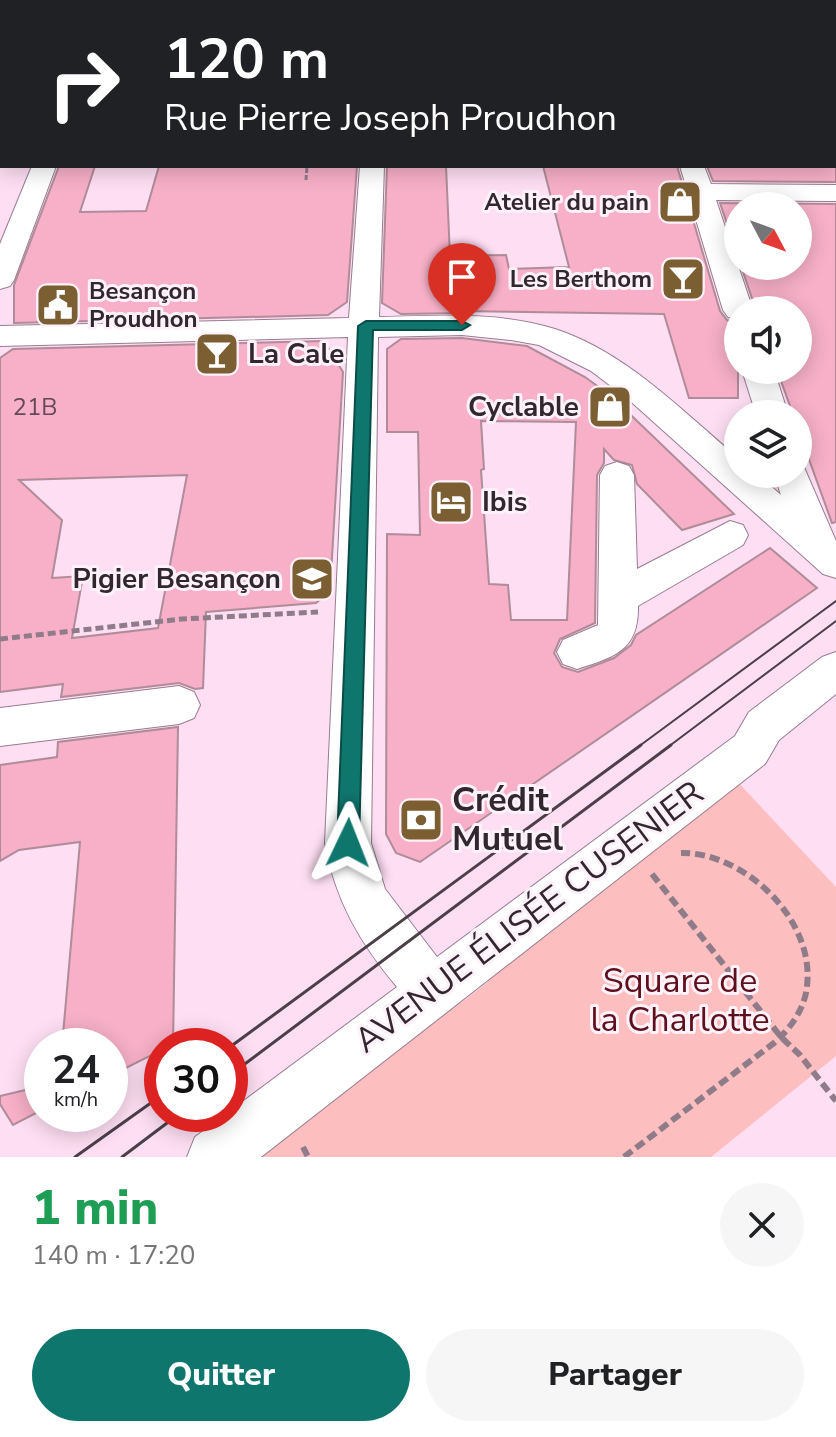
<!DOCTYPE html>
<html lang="fr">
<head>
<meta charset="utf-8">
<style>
	body { margin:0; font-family:"Nunito Sans",sans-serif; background:#f6f6f6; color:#202124; height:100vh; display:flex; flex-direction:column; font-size:30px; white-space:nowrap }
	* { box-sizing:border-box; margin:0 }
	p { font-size:26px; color:#757577 }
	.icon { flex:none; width:44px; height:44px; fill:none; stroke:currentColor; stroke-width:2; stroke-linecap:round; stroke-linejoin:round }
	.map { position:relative; height:1157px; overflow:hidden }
	.sheet { display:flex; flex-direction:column; background:#fff; flex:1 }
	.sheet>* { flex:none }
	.guide { position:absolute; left:0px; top:0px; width:836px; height:168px; box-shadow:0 4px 20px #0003; background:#202124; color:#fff; overflow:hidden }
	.needle { width:52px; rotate:131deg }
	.fabs { position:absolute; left:724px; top:192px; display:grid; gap:16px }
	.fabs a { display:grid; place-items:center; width:88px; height:88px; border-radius:50%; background:#fff; box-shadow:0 4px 20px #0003; font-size:40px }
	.speed { position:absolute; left:24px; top:1028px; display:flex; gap:16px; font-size:40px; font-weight:700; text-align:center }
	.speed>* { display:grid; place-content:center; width:104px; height:104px; border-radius:50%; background:#fff; box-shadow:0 4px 20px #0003; line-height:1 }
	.speed small { font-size:20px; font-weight:400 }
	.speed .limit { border:12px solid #d22; background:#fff; color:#111 }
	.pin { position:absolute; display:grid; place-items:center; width:68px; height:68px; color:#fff; margin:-82px -34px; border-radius:50% 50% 50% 0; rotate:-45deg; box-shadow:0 0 8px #0007 }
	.pin .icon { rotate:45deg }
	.me { position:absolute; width:88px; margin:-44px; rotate:2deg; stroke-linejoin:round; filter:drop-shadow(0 0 6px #0008) }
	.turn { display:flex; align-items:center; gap:28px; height:168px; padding:0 32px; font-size:36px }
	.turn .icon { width:104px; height:104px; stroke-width:2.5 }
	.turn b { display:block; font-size:56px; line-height:68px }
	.round { display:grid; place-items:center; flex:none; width:84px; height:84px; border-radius:42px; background:#f6f6f6 }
	.head { display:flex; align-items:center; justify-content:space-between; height:136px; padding:0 32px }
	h1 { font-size:48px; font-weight:800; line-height:60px; color:#1e9e55 }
	.cta { display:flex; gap:16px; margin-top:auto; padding:16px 32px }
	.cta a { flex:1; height:92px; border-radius:48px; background:#0f766e; color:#fff; font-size:32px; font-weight:800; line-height:92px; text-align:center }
	.cta a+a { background:#f6f6f6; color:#202124 }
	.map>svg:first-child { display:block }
</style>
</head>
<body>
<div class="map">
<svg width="836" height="1157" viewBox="0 0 836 1157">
	<rect width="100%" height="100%" fill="#fedef3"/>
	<!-- green -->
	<polygon fill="#fdbebf" points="734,778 836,887 836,1056 711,1157 254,1157 456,997 461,1003 488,982 484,975"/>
	<!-- building -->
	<g fill="#f7b0c7" stroke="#af8c97" stroke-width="2" fill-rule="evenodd">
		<polygon points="59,166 95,166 80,212 146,211 159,166 357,166 347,302 328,315 14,323 14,285"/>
		<polygon points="387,166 446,166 450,256 506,255 509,269 569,267 543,166 677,166 720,311 727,320 738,322 738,398 689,398 664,314 458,311 463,313 401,314 382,303"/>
		<polygon points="707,166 836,166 836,182 713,181"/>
		<polygon points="720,203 836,204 836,522 832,523 798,429 798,414 793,414 777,370 798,370 798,310 756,310 741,266 798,266 798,206 738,206 738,256"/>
		<path d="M462 338 527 346 585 377 611 396 734 514 682 530 637 484 632 465 614 460 604 449V463L597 475 595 623 560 639 554 653 562 667 578 672 614 658 631 645 636 635 770 548 817 588 420 862 396 853 386 834 387 534 420 535 418 432H387V349L401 339ZM481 421 576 422 567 620H511L508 585 489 584 481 470 484 469Z"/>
		<path d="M324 341 343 372 330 591 316 603 206 612 203 688 195 689 179 683 61 697 63 684 0 692V358L13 349ZM187 475 158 628 72 638 83 576 52 578 62 520 19 480Z"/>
		<polygon points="178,727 173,1046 162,1046 162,1050 110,1076 110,1046 62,1046 80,842 19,850 0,861 0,765 57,757 58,742"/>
		<polygon points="42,1086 42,1110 13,1125 0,1104 0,1096"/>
	</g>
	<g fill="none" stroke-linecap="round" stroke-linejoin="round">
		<!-- minor casing -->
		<g stroke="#997c90" stroke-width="2">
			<g id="minor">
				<polygon points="104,0 124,0 103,2"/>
				<polygon points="529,0 550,0 552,2 531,2"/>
				<rect x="0" y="57" width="2" height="14"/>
				<polygon points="32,166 56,166 14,280 10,286 0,289 0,244"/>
				<path d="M360 166H384L379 317C437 316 498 311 555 329 626 352 682 411 738 458V474H757L781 495 774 474H798V463L803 465 836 541V578L823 574 628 399 591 371 539 345 511 340 462 335 378 337 371 843 385 889 437 957 735 736 749 712 822 657 836 652V694L779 740 765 764 261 1157H187L195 1137 397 987C360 943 335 900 325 843L348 337 0 346V326L349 318Z"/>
				<polygon points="680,166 704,166 711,184 836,185 836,201 716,200 753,310 738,310 738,319 728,317 723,310"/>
				<polygon points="742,370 774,370 788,414 756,414"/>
				<path d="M617 462 629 466 634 475 637 569 730 521 743 525 748 535 743 545 638 606C639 651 614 657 577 669L563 664 557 652 563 640 598 625 600 475 605 466Z"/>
				<polygon points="179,686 194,692 200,705 194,718 179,724 0,746 0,708"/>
			</g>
		</g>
		<!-- path-far2 -->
		<polyline stroke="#907b89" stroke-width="3" stroke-dasharray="5 2" stroke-linecap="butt" points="306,180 307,166"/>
		<!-- path-far1 -->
		<polyline stroke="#907b89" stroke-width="5" stroke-dasharray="8 4" stroke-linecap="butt" points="0,639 182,619 318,612"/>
		<!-- path -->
		<g stroke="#907b89" stroke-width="6" stroke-dasharray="10 5" stroke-linecap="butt">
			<polyline points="652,874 781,1037 800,1055 836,1101"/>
			<polyline points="303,1147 308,1157"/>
			<path d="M624 1157 774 1043C791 1028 805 1008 807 986 815 919 744 852 681 853"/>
		</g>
		<!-- minor -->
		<use href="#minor" fill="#fff" fill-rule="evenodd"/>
		<!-- tram-far1 -->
		<g stroke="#4c3f48" stroke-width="2">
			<polyline points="638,747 836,601"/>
			<polyline points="668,747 836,621"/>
		</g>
		<!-- tram -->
		<g stroke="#4c3f48" stroke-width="3">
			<polyline points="230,1047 641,745"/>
			<polyline points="230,1075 671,745"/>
			<polyline points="75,1157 162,1095"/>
			<polyline points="122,1157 179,1114"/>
		</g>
	</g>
	<!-- route -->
	<polygon fill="#0f766e" stroke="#0a4d48" stroke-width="2" points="366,321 462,321 470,325 462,330 373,330 359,843 356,851 348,854 340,851 337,843 358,326"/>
	<!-- icons -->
	<defs>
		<g id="shop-square" transform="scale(2.3)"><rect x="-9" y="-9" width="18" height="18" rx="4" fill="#7b5e32" stroke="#fef2fa"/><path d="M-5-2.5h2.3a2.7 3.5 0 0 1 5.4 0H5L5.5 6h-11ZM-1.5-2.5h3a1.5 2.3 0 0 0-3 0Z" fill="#fff"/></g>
		<g id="bar-square" transform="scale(2.3)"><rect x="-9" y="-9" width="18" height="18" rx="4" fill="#7b5e32" stroke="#fef2fa"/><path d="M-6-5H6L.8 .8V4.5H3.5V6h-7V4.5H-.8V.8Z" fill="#fff"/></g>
		<g id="civic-square" transform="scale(2.3)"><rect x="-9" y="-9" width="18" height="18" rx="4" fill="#7b5e32" stroke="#fef2fa"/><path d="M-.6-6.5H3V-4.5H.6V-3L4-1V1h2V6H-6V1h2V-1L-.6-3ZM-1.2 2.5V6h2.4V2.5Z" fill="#fff"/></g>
		<g id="hotel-square" transform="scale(2.3)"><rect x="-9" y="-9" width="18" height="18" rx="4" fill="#7b5e32" stroke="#fef2fa"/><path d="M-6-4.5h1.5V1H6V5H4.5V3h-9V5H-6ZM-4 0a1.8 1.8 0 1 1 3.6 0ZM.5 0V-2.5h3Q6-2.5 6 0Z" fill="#fff"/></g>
		<g id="university-square" transform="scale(2.3)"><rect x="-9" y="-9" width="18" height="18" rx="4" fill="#7b5e32" stroke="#fef2fa"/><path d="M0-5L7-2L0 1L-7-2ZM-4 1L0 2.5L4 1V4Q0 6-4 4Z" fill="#fff"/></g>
		<g id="bank-square" transform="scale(2.3)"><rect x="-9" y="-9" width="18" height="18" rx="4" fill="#7b5e32" stroke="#fef2fa"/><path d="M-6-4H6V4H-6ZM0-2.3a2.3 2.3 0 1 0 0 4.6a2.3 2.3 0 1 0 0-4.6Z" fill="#fff"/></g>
	</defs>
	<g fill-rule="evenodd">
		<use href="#shop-square" x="680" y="202"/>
		<use href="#bar-square" x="683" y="279"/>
		<use href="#civic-square" x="58" y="305"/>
		<use href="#bar-square" x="217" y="354"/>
		<use href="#shop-square" x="610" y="407"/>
		<use href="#hotel-square" x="451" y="502"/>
		<use href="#university-square" x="312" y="579"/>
		<use href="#bank-square" x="421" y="820"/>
	</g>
	<g text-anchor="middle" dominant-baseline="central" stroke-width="6" stroke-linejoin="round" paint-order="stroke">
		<!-- far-poi labels -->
		<g font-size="24" font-weight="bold" fill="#32272f" stroke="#fef2fa" text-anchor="end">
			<text x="649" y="202">Atelier du pain</text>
			<text x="652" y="279">Les Berthom</text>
			<text x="89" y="291" text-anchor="start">Besançon<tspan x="89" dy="28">Proudhon</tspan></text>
		</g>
		<!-- number labels -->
		<g font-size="24" fill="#634955">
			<text x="35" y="407">21B</text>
		</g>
		<!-- poi labels -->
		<g font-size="28" font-weight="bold" fill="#32272f" stroke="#fef2fa" text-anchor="start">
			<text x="248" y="354">La Cale</text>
			<text x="579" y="407" text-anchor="end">Cyclable</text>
			<text x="482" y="502">Ibis</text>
			<text x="281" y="579" text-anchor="end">Pigier Besançon</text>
		</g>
		<!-- near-poi labels -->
		<g font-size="34" font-weight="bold" fill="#32272f" stroke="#fef2fa" text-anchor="start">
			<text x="452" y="800">Crédit<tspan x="452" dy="39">Mutuel</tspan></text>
		</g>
		<!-- near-street labels -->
		<g font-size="34" fill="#32272f" stroke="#fef2fa">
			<text transform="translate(529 917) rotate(-37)">AVENUE ÉLISÉE CUSENIER</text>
		</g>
		<!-- near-park labels -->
		<g font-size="34" fill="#5f0f1c" stroke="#fef2fa">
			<text x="680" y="981">Square de<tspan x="680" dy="39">la Charlotte</tspan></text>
		</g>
	</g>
</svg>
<div class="fabs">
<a><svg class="needle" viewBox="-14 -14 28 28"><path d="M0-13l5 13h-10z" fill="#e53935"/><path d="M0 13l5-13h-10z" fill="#757577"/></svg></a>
<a><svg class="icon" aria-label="sound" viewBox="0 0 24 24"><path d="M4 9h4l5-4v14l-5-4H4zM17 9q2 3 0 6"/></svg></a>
<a><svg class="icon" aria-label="layers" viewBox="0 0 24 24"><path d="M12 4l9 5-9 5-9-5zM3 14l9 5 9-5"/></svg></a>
</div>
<div class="speed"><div>24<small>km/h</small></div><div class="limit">30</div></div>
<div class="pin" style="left:462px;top:325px;background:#d93025"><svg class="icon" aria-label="arrive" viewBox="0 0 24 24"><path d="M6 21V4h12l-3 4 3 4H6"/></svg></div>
<svg class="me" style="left:348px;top:843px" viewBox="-20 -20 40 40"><path d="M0-17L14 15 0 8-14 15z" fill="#0f766e" stroke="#fff" stroke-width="4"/></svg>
<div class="guide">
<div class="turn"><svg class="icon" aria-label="right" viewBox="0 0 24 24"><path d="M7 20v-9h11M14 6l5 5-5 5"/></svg><div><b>120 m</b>Rue Pierre Joseph Proudhon</div></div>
</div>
</div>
<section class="sheet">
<div class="head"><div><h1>1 min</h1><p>140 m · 17:20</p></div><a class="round"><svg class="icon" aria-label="close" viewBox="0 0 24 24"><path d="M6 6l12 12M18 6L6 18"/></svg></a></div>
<div class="cta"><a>Quitter</a><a>Partager</a></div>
</section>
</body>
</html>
